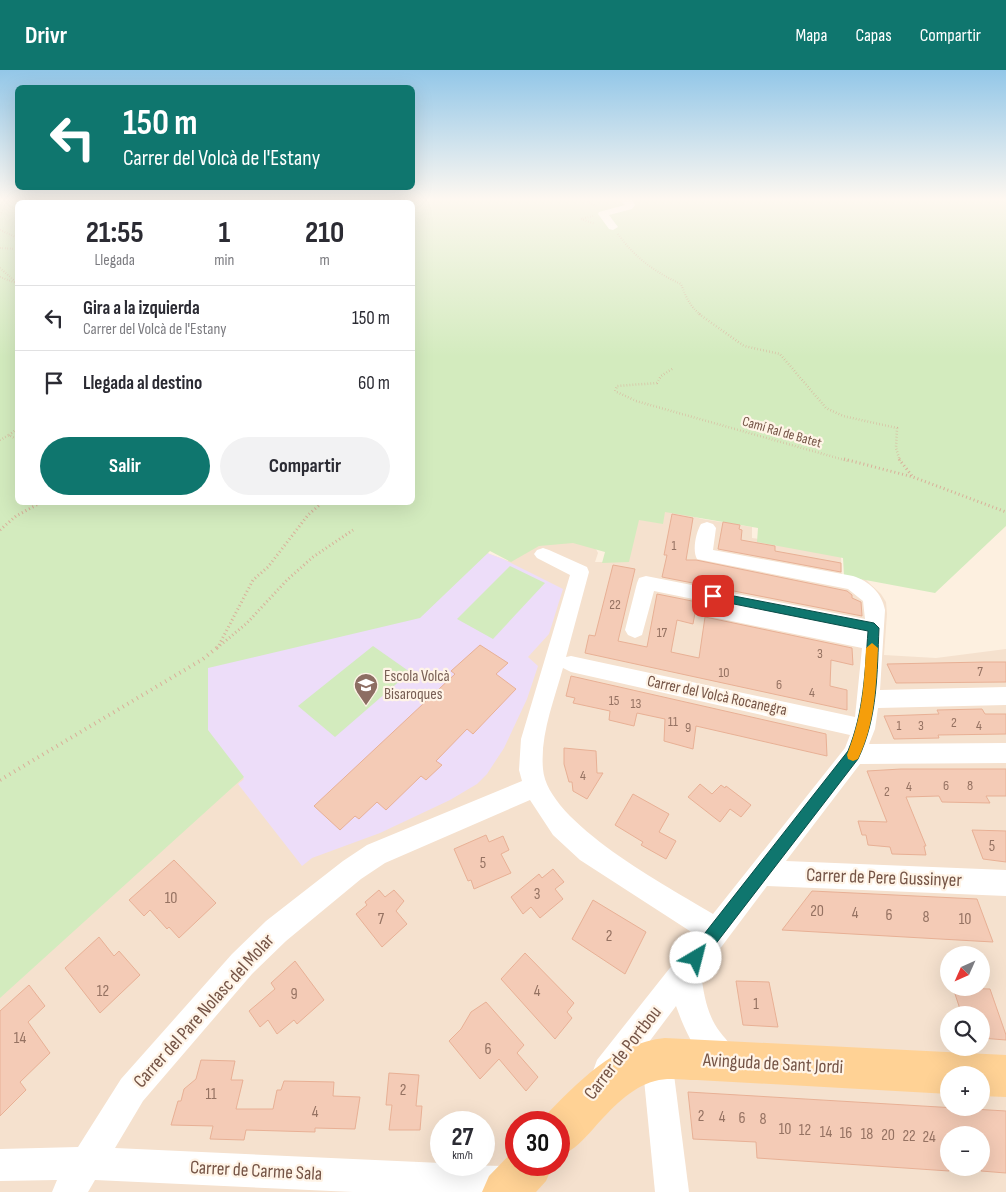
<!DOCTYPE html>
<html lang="es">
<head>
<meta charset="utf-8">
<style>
	body { margin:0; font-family:"Sofia Sans Condensed",sans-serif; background:#f2f2f3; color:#2b2b33; height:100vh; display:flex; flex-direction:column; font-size:19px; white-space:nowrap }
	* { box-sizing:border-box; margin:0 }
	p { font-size:16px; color:#7c7c81 }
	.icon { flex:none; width:28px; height:28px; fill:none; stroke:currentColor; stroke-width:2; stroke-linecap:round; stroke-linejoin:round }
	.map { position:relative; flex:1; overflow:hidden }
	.side { position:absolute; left:15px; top:130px; width:400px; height:305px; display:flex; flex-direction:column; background:#fff; border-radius:8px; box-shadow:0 5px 20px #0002 }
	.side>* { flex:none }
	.hud { position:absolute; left:15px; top:15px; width:400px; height:105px; border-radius:8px; box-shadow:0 5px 20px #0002; background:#0f766e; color:#fff; overflow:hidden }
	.needle { width:32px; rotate:225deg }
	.buttons { position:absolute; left:940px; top:876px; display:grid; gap:10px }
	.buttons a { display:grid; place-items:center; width:50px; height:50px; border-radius:50%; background:#fff; box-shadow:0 5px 20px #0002; font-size:25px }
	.speed { position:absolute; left:430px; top:1041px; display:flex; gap:10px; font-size:25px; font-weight:700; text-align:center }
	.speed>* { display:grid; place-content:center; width:65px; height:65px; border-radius:50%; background:#fff; box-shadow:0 5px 20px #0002; line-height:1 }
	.speed small { font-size:12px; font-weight:400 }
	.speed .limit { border:8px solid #d22; background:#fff; color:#111 }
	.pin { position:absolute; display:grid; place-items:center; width:42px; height:42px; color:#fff; margin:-21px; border-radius:10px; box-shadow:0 2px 8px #0006 }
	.me { position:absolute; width:55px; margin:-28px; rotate:37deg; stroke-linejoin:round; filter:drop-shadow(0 0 4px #0008) }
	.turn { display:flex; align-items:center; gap:18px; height:105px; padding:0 25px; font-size:22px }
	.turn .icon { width:65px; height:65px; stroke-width:2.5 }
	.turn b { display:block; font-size:35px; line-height:42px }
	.eta { display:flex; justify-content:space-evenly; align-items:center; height:85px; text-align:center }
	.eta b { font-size:30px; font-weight:700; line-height:35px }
	.cta { display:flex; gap:10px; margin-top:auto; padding:10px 25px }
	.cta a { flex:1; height:58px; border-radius:30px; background:#0f766e; color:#fff; font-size:20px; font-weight:700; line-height:58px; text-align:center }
	.cta a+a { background:#f2f2f3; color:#2b2b33 }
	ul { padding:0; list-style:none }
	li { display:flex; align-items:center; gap:15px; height:65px; padding:0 25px; border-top:1px solid #e1e1e2 }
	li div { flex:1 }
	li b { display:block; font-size:19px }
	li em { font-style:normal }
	header { display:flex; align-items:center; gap:30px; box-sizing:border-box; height:70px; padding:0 25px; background:#0f766e; color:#fff }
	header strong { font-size:24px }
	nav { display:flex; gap:28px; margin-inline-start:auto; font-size:18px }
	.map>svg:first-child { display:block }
</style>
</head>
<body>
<header>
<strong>Drivr</strong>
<nav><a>Mapa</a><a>Capas</a><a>Compartir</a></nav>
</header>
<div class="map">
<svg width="1006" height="1122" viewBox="0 0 1006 1122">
	<rect width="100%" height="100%" fill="#fdf0e0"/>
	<!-- residential -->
	<path fill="#f5e1ce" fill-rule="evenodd" d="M661 438 702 449 752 457V468L775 471 841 487 842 505 865 509 881 524 886 532 887 544 884 585 936 588 1006 579V1122H0V921L411 550 487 483 508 491 511 486 537 475 573 472 595 477 598 483 595 492H626L638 449ZM949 885H981V918H949ZM949 945H981V978H949ZM949 1005H981V1038H949ZM441 1052H484V1095H441ZM516 1052H559V1095H516ZM949 1065H981V1098H949Z"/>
	<!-- education -->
	<polygon fill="#edddf9" points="487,483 503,489 563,519 549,564 528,587 538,596 527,629 504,678 487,704 477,714 450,730 380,763 312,788 302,796 238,714 244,709 206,662 193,601 467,500"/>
	<!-- green -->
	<g fill="#d3ebbe" fill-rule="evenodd">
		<path d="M0 130H1006V456L935 523 844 506 843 488 757 472 758 458 665 442 663 454 639 450 629 492 602 493 605 482 573 473 539 476 511 492 490 481 420 548 208 598V660L244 707 0 928ZM18 132H412V432H18Z"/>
		<polygon points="510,496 545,513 493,569 457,549"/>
		<polygon points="373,576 410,602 335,667 298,636"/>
	</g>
	<!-- building -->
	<g fill="#f4cbb6" stroke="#e8b095">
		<polygon points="672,444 693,448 686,490 696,490 847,521 852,525 852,528 861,532 862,546 662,507 667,485 664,485"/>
		<polygon points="723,452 740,455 739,459 742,460 741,470 775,476 775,481 841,493 841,502 718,479"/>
		<polygon points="613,495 635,499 618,571 647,577 657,524 697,532 693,554 677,550 671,582 699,588 705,547 852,578 853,595 831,590 830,616 847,620 847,640 585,583 589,565 595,566"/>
		<polygon points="480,575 508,593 496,604 516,619 473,664 467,659 436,691 442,695 426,710 421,706 386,740 377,732 359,749 355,746 340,760 314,736 455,604 451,601"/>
		<polygon points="985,592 1006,592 1006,612 896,613 887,594"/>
		<polygon points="571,606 826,664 827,686 696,656 693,679 664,671 665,649 637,643 634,656 609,650 610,641 573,633 575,628 566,626"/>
		<polygon points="982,639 985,644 1006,644 1006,664 938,665 939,668 894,669 884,646 939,644 937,640"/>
		<polygon points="564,678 596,681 597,703 603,703 587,729 573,721 572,712 569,712 564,694"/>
		<polygon points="901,699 1006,699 1006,726 986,726 990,733 942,732 939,726 906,727 926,776 924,776 926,785 892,784 890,777 868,775 866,765 862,765 858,751 887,752 867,701"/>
		<polygon points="700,714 712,724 721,715 725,718 726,716 751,735 741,747 730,739 720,752 688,727"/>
		<polygon points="633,724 669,744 659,762 676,771 666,789 641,775 643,772 615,755"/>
		<polygon points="972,760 1006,761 1006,792 983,789"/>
		<polygon points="486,765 489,772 503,766 509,780 501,784 511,803 474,819 471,810 468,811 454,779"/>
		<polygon points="174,790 216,833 179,868 169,857 167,859 150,840 144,846 129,830"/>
		<polygon points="553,799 564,812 555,819 563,829 540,848 531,837 523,844 511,827 539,804 542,808"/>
		<polygon points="379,820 385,827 394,820 404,831 396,841 407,854 382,877 356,844 367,835 365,832"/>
		<polygon points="812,821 977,829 993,872 782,860"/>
		<polygon points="593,830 646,862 625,904 572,869"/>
		<polygon points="99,867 114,886 119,881 140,905 100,943 65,898"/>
		<polygon points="525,883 574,933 567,942 572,948 555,969 501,909"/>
		<polygon points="295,891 324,930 297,954 294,950 277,964 268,950 260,957 249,941 275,919 271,913"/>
		<polygon points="736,911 769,912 778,957 743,955"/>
		<polygon points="29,915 45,936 28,952 50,983 20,1012 26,1020 0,1046 0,941"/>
		<polygon points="953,918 990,919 1006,965 1006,970 981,968 981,945 962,945"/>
		<polygon points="486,932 524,975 517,983 538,1007 526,1021 499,989 480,1009 449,971 461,959 471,942"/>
		<polygon points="201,990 235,991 231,1010 243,1010 236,1039 273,1039 277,1020 281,1020 284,1011 334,1012 333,1026 360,1027 355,1059 315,1058 315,1062 246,1060 244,1070 210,1069 213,1056 171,1055 178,1031 181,1031 184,1019 196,1009"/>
		<polygon points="389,1003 419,1005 416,1036 422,1036 420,1060 389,1060 392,1035 386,1035"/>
		<polygon points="688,1022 1006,1041 1006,1103 981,1101 981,1065 949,1065 949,1101 757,1088 756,1072 693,1069"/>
	</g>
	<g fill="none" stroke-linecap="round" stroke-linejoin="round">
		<!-- path-far3 -->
		<g stroke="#d9af99" stroke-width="2" stroke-dasharray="0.5 2" stroke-linecap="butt">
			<polyline points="145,130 149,132"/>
			<polyline points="585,130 596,136"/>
			<polyline points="0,145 8,130"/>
			<polyline points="593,146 581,149 595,154"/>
			<polyline points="0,160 18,168"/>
			<path d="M618 164C634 187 656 203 681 214 686 227 690 237 701 245"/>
			<polyline points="0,178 18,179"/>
			<polyline points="0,198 17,213"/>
			<polyline points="0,207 16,213"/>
		</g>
		<!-- path-far2 -->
		<g stroke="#d9af99" stroke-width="2.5" stroke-dasharray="0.5 2.5" stroke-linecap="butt">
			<polyline points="699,244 744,276 780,284 826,338 843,346 897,358 896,378 900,391"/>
			<polyline points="672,299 661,306 657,313 617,316 615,321 636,331 848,391"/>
			<polyline points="9,365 18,358"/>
			<polyline points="0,370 9,365 18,370"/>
		</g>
		<!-- path-far1 -->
		<g stroke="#d9af99" stroke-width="3" stroke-dasharray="1 3" stroke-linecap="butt">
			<polyline points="844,389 913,407 1006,442"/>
			<polyline points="899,389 912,406"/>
			<polyline points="0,460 16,446 42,432"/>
			<polyline points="219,575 253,510 268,497 308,445 323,432"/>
			<polyline points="217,578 247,553 287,510 313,487 353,460"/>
		</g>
		<!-- path -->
		<polyline stroke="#d9af99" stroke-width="4" stroke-dasharray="1 4.5" stroke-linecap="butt" points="0,710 203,589 219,576"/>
		<!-- minor -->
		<g fill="#fff" fill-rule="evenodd">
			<polygon points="619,130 632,130 635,135 632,139 609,145 618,157 613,160 609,159 598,144 599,142 625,135"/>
			<path d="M707 452 713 454 716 458 713 480 853 506C869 511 882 523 885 540L880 620 1006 617V635L878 638 875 659 869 674 1006 673V693L860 694 786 791 1006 800V826L767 816 701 904C704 925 707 945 720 962 728 972 735 979 740 991L736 1002 725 1006C700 996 685 961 676 936L619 1012 608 1016 597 1012 593 1001 597 990 696 865 580 790 553 765 530 730 385 793 361 809 286 871 252 904 143 1031 115 1078 441 1093V1095L512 1096 524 1101 529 1113 525 1122H353L95 1110 88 1122H52L57 1110 0 1111V1079L78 1077 121 1009 232 884 266 851 343 791 367 775 522 711 519 700 521 669 570 505 537 488 534 484 537 480 543 478 549 480 587 497 589 502 566 587 571 586 855 647 862 578 712 547 705 545 702 540 703 531 654 521 642 565 635 568 628 565 625 560 637 513 639 508 646 506 865 549 863 531 848 519 697 489C692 481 696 462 701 454ZM563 598 571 602 850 665 845 678 713 844C669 817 547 753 543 699 540 665 554 631 563 598Z"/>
			<polygon points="657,974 668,978 672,989 689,1122 655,1122 642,989 646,978"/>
		</g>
		<!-- primary -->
		<g fill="#ffd295" fill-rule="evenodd">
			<path d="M665 968 1006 985V1027L981 1026V1005H949V1024L697 1010C683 1010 668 1007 655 1011 631 1017 610 1040 594 1058 583 1070 575 1080 559 1086V1052H542L543 1048C577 1013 614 973 665 968Z"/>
			<polygon points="516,1078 516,1095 553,1095 546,1111 536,1122 482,1122 489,1106"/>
		</g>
	</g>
	<!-- sky -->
	<linearGradient id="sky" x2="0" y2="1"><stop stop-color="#93c7e8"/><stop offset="0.45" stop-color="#fef8f1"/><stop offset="1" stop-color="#fef8f1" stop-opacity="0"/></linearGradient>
	<rect width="1006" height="287" fill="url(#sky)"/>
	<!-- route -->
	<path fill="#0f766e" stroke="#0a4d48" d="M713 522 874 553 879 558C877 602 878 647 858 689L701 893 696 896 690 893 688 888 690 882 848 681C864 642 865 602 868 561L709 529 708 526 709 523Z"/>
	<!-- slow -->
	<path fill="#f59e0b" d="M872 573 878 578C876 617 875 654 858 689L853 691 848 689 847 685C862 646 864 619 866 578Z"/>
	<!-- icons -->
	<defs>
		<g id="school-pin" transform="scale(1.25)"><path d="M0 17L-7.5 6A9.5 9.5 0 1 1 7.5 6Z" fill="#8d6e63" stroke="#fff4e7"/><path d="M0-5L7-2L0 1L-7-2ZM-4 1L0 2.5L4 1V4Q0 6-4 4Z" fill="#fff"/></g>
	</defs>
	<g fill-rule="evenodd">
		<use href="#school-pin" x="366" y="615"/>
	</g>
	<g text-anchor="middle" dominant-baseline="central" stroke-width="4.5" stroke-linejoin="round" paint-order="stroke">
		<!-- far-street labels -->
		<g font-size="14" fill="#755446" stroke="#fff4e7">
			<text transform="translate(782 362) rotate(16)">Camí Ral de Batet</text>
		</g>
		<!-- number labels -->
		<g font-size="14" fill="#957262">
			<text x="674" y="475">1</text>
			<text x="615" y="534">22</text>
			<text x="662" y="562">17</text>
			<text x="820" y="583">3</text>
			<text x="980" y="601">7</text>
			<text x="724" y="602">10</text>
			<text x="779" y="614">6</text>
			<text x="812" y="622">4</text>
			<text x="614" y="630">15</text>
			<text x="636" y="633">13</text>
			<text x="673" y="651">11</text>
			<text x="954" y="652">2</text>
			<text x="899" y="655">1</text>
			<text x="921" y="655">3</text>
			<text x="979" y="655">4</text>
			<text x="688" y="657">9</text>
			<text x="583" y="705">4</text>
			<text x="946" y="715">6</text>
			<text x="970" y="715">8</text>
			<text x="909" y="716">4</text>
			<text x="887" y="721">2</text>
		</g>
		<!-- education labels -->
		<g font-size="16" fill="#785e54" stroke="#fff4e7" text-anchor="start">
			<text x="384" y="606">Escola Volcà<tspan x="384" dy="18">Bisaroques</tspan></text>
		</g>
		<!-- street labels -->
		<g font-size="16" fill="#755446" stroke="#fff4e7">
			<text transform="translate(717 626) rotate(12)">Carrer del Volcà Rocanegra</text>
		</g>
		<!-- near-number labels -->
		<g font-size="16" fill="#957262">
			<text x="992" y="776">5</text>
			<text x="483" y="793">5</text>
			<text x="537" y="824">3</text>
			<text x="171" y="828">10</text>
			<text x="817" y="841">20</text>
			<text x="855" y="843">4</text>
			<text x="889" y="845">6</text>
			<text x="926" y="847">8</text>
			<text x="381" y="849">7</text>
			<text x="965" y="849">10</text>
			<text x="609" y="866">2</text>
			<text x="103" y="921">12</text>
			<text x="537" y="921">4</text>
			<text x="294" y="924">9</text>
			<text x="756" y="934">1</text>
			<text x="20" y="968">14</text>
			<text x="488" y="979">6</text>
			<text x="403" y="1020">2</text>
			<text x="211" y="1024">11</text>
			<text x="315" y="1042">4</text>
			<text x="701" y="1046">2</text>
			<text x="722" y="1047">4</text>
			<text x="742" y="1048">6</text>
			<text x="763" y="1049">8</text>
			<text x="785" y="1059">10</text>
			<text x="805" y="1060">12</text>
			<text x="826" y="1062">14</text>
			<text x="846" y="1063">16</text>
			<text x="867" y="1064">18</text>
			<text x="888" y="1065">20</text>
			<text x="909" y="1066">22</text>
			<text x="929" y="1067">24</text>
		</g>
		<!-- near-street labels -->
		<g font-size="19" fill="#755446" stroke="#fff4e7">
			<text transform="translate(884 808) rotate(2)">Carrer de Pere Gussinyer</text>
			<text transform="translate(204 941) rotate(-48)">Carrer del Pare Nolasc del Molar</text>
			<text transform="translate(623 983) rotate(-52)">Carrer de Portbou</text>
			<text transform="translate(773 994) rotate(3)">Avinguda de Sant Jordi</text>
			<text transform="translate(256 1101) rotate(3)">Carrer de Carme Sala</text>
		</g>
	</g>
</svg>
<div class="buttons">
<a><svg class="needle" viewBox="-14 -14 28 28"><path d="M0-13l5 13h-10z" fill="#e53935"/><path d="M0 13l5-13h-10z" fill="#7c7c81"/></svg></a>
<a><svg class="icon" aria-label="search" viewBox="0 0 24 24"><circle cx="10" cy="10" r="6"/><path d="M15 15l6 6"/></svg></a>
<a>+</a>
<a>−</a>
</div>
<div class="speed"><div>27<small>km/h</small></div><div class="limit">30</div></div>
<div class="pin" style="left:713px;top:526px;background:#d93025"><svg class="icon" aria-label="arrive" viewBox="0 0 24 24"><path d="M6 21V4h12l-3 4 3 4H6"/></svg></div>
<svg class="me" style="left:696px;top:888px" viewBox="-20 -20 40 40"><circle r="19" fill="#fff"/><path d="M0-13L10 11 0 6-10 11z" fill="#0f766e"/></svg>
<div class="hud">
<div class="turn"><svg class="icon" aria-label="left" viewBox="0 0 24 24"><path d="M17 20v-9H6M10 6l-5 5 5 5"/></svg><div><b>150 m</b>Carrer del Volcà de l'Estany</div></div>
</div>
<section class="side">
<div class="eta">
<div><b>21:55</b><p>Llegada</p></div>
<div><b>1</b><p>min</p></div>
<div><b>210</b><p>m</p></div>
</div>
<ul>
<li><svg class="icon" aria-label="left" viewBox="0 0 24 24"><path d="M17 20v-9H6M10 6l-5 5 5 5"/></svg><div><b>Gira a la izquierda</b><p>Carrer del Volcà de l'Estany</p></div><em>150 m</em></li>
<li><svg class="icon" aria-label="arrive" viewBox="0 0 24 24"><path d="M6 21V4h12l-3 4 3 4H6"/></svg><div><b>Llegada al destino</b></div><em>60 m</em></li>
</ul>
<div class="cta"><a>Salir</a><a>Compartir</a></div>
</section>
</div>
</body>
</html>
